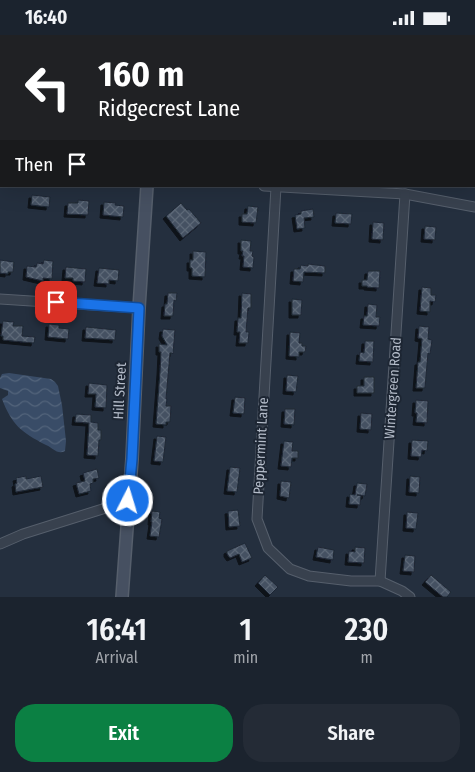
<!DOCTYPE html>
<html lang="en">
<head>
<meta charset="utf-8">
<style>
	body { margin:0; font-family:"Fira Sans Condensed",sans-serif; background:#242b36; color:#f1f3f6; height:100vh; display:flex; flex-direction:column; font-size:19px; white-space:nowrap }
	* { box-sizing:border-box; margin:0 }
	p { font-size:16px; color:#a0a4aa }
	.icon { flex:none; width:28px; height:28px; fill:none; stroke:currentColor; stroke-width:2; stroke-linecap:round; stroke-linejoin:round }
	.map { position:relative; height:562px; overflow:hidden }
	.drawer { display:flex; flex-direction:column; background:#1b232e; flex:1 }
	.drawer>* { flex:none }
	.banner { position:absolute; left:0px; top:0px; width:475px; height:152px; box-shadow:0 5px 20px #0002,0 0 0 1px #39404a; background:#202124; color:#fff; overflow:hidden }
	.pin { position:absolute; display:grid; place-items:center; width:42px; height:42px; color:#fff; margin:-21px; border-radius:10px; box-shadow:0 2px 8px #0006 }
	.me { position:absolute; width:55px; margin:-28px; rotate:5deg; stroke-linejoin:round; filter:drop-shadow(0 0 4px #0008) }
	.turn { display:flex; align-items:center; gap:18px; height:105px; padding:0 15px; font-size:22px }
	.turn .icon { width:65px; height:65px; stroke-width:2.5 }
	.turn b { display:block; font-size:35px; line-height:42px }
	.then { display:flex; align-items:center; height:48px; padding:0 15px; background:#0003; gap:10px; font-size:19px }
	.eta { display:flex; justify-content:space-evenly; align-items:center; height:85px; text-align:center }
	.eta b { font-size:30px; font-weight:600; line-height:35px }
	.primary-button { display:flex; gap:10px; margin-top:auto; padding:10px 15px }
	.primary-button a { flex:1; height:58px; border-radius:20px; background:#0b8043; color:#fff; font-size:20px; font-weight:600; line-height:58px; text-align:center }
	.primary-button a+a { background:#242b36; color:#f1f3f6 }
	.status { display:flex; justify-content:space-between; align-items:center; height:35px; padding:0 25px; background:#1b232e; direction:ltr }
	.status svg { height:14px; fill:currentColor }
	.map>svg:first-child { display:block }
</style>
</head>
<body>
<div class="status"><b>16:40</b><svg viewBox="0 0 49 12"><path d="M0 12V9h3v3zM5 12V6h3v6zM10 12V3h3v9zM15 12V0h3v12zM26 1h20v11H26zM47 4h2v5h-2z"/></svg></div>
<div class="map">
<svg width="475" height="562" viewBox="0 0 475 562">
	<defs>
		<pattern id="water-waves" width="16" height="10" patternUnits="userSpaceOnUse" patternTransform="scale(1.25)"><rect width="16" height="10" fill="#394c67"/><path d="M0 5q4-4 8 0t8 0" fill="none" stroke="#53647b"/></pattern>
		<pattern id="building-cross-hatch" width="8" height="8" patternUnits="userSpaceOnUse" patternTransform="scale(1.25)"><rect width="8" height="8" fill="#455162"/><path d="M0 0l8 8M0 8l8-8" fill="none" stroke="#5d6877"/></pattern>
		<filter id="shadow"><feDropShadow dx="-3" dy="3" stdDeviation="0" flood-color="#0009"/></filter>
	</defs>
	<rect width="100%" height="100%" fill="#242f3e"/>
	<!-- water -->
	<path fill="url(#water-waves)" d="M9 338 51 344 55 347 58 351 62 370 66 406 65 416 63 417C55 418 53 413 46 410 21 397 12 390 2 364L8 360V356L0 353V343L2 339Z"/>
	<!-- building -->
	<g fill="url(#building-cross-hatch)" stroke="#1f2835" filter="url(#shadow)">
		<polygon points="32,160 50,162 49,172 31,170"/>
		<polygon points="78,165 89,166 88,180 67,179 68,168 78,168"/>
		<polygon points="104,167 116,168 115,170 124,171 123,182 103,180"/>
		<polygon points="181,168 187,175 189,174 201,188 183,203 166,181"/>
		<polygon points="248,171 258,172 256,188 242,187 242,179 247,179"/>
		<polygon points="313,174 314,182 304,183 305,193 297,194 295,180 301,179 301,176"/>
		<polygon points="336,178 352,179 351,189 335,188"/>
		<polygon points="373,187 384,188 383,205 372,204"/>
		<polygon points="425,191 436,192 435,205 424,204"/>
		<polygon points="241,205 251,206 250,216 253,216 252,221 254,222 253,233 243,232 244,221 242,221 243,216 241,216"/>
		<polygon points="193,216 206,217 205,242 192,241 192,233 190,233 190,225 193,225"/>
		<polygon points="0,225 14,227 13,237 8,237 8,239 0,238"/>
		<polygon points="44,225 53,226 52,244 43,243 43,246 26,242 27,231 36,232 37,228 43,229"/>
		<polygon points="308,229 325,231 325,238 304,237 303,247 293,246 294,234 300,234 301,230 308,231"/>
		<polygon points="66,232 86,234 85,247 73,246 73,243 65,243"/>
		<polygon points="99,233 119,235 118,246 109,245 109,249 97,248"/>
		<polygon points="368,236 380,236 379,253 367,252 367,251 362,251 362,245 367,245"/>
		<polygon points="422,252 431,253 431,260 436,260 435,267 430,266 430,277 420,276"/>
		<polygon points="168,258 177,258 176,266 174,265 173,281 164,281 165,269 167,269"/>
		<polygon points="242,258 251,259 251,273 248,273 246,297 249,297 248,308 239,308 240,297 237,297 238,283 241,283"/>
		<polygon points="292,264 302,265 301,280 292,280"/>
		<polygon points="368,269 377,270 376,282 380,282 379,291 363,290 364,281 367,281"/>
		<polygon points="3,286 14,287 13,291 23,291 22,301 35,302 34,308 3,305 3,301 1,301"/>
		<polygon points="49,289 59,290 59,293 69,294 68,304 48,302"/>
		<polygon points="419,291 429,292 428,304 432,305 430,319 428,318 425,353 416,353 418,327 420,327 422,304 418,303"/>
		<polygon points="86,292 116,295 115,305 85,303"/>
		<polygon points="163,294 175,295 173,319 172,318 170,318 166,364 167,364 166,371 171,371 170,387 166,387 166,390 156,389 160,337 161,317 159,317 159,309 167,310 162,301"/>
		<polygon points="290,297 300,298 299,308 302,308 302,311 306,311 305,317 299,317 299,322 289,321"/>
		<polygon points="365,306 374,306 373,327 359,326 360,317 364,318"/>
		<polygon points="287,340 298,341 296,357 286,356"/>
		<polygon points="364,342 374,342 374,358 357,358 357,351 364,351"/>
		<polygon points="89,348 107,350 106,373 95,372 96,359 88,359"/>
		<polygon points="235,362 245,363 244,379 233,378"/>
		<polygon points="416,365 428,366 427,388 416,387 417,378 415,378"/>
		<polygon points="285,374 295,374 294,390 284,389"/>
		<polygon points="361,378 372,379 371,395 360,394"/>
		<polygon points="76,379 91,380 91,387 98,388 98,395 101,395 101,405 99,405 98,421 87,420 89,388 75,387"/>
		<polygon points="157,401 166,402 163,427 154,426"/>
		<polygon points="412,405 428,406 427,416 422,415 421,422 411,421"/>
		<polygon points="284,406 293,407 292,416 298,416 298,423 292,423 291,432 281,431"/>
		<polygon points="230,432 240,433 237,457 227,456"/>
		<polygon points="97,434 99,443 93,444 93,448 90,449 91,456 79,459 76,448 85,446 83,438"/>
		<polygon points="26,441 26,444 41,441 43,452 16,457 15,449 17,448 16,443"/>
		<polygon points="410,441 420,442 419,458 409,457"/>
		<polygon points="281,446 291,447 289,463 280,461"/>
		<polygon points="357,448 367,449 365,461 357,460 361,460 360,470 349,469 350,459 355,460"/>
		<polygon points="238,475 240,491 229,492 228,476"/>
		<polygon points="152,476 160,477 159,483 162,484 159,502 150,501 152,487 151,487"/>
		<polygon points="407,477 418,478 416,494 406,493"/>
		<polygon points="245,508 252,523 242,527 239,519 230,523 227,519 227,516"/>
		<polygon points="318,512 334,515 333,525 316,522"/>
		<polygon points="355,512 365,513 364,528 348,527 349,516 355,517"/>
		<polygon points="405,520 415,521 414,537 403,536"/>
		<polygon points="265,540 278,552 270,560 258,548"/>
		<polygon points="431,540 451,557 447,562 443,562 425,547"/>
	</g>
	<g fill="none" stroke-linecap="round" stroke-linejoin="round">
		<!-- street casing -->
		<g stroke="#565f6c" stroke-width="11">
			<g id="street">
				<polyline points="0,136 1,136"/>
				<polyline points="264,151 405,159 475,172"/>
				<polyline points="276,152 257,484 268,513 290,534 309,541 351,546 380,546 402,556 410,562"/>
				<polyline points="0,264 139,273"/>
				<polyline points="0,509 23,499 128,466"/>
				<polyline points="380,546 405,159"/>
			</g>
		</g>
		<!-- secondary casing -->
		<g stroke="#565f6c" stroke-width="14">
			<g id="secondary">
				<polyline points="155,0 155,1"/>
				<polyline points="122,562 132,424 139,273 147,151"/>
			</g>
		</g>
		<!-- street -->
		<use href="#street" stroke="#38414e" stroke-width="9"/>
		<!-- secondary -->
		<use href="#secondary" stroke="#465061" stroke-width="11"/>
	</g>
	<g fill="none" stroke-linecap="round" stroke-linejoin="round">
		<!-- route casing -->
		<g stroke="#114b97" stroke-width="12">
			<polyline id="route" points="56,267 139,273 132,424 128,466"/>
		</g>
		<!-- route -->
		<use href="#route" stroke="#1a73e8" stroke-width="9"/>
	</g>
	<g text-anchor="middle" dominant-baseline="central" stroke-width="4" stroke-linejoin="round" paint-order="stroke">
		<!-- street labels -->
		<g font-size="14" fill="#b4bcc9" stroke="#1d2633">
			<text transform="translate(393 353) rotate(-86)">Wintergreen Road</text>
			<text transform="translate(120 356) rotate(-87)">Hill Street</text>
			<text transform="translate(261 411) rotate(-87)">Peppermint Lane</text>
		</g>
	</g>
</svg>
<div class="pin" style="left:56px;top:267px;background:#d93025"><svg class="icon" aria-label="arrive" viewBox="0 0 24 24"><path d="M6 21V4h12l-3 4 3 4H6"/></svg></div>
<svg class="me" style="left:128px;top:466px" viewBox="-20 -20 40 40"><circle r="17" fill="#1a73e8" stroke="#fff" stroke-width="3"/><path d="M0-11L8 9 0 5-8 9z" fill="#fff"/></svg>
<div class="banner">
<div class="turn"><svg class="icon" aria-label="left" viewBox="0 0 24 24"><path d="M17 20v-9H6M10 6l-5 5 5 5"/></svg><div><b>160 m</b>Ridgecrest Lane</div></div>
<div class="then">Then<svg class="icon" aria-label="arrive" viewBox="0 0 24 24"><path d="M6 21V4h12l-3 4 3 4H6"/></svg></div>
</div>
</div>
<section class="drawer">
<div class="eta">
<div><b>16:41</b><p>Arrival</p></div>
<div><b>1</b><p>min</p></div>
<div><b>230</b><p>m</p></div>
</div>
<div class="primary-button"><a>Exit</a><a>Share</a></div>
</section>
</body>
</html>
